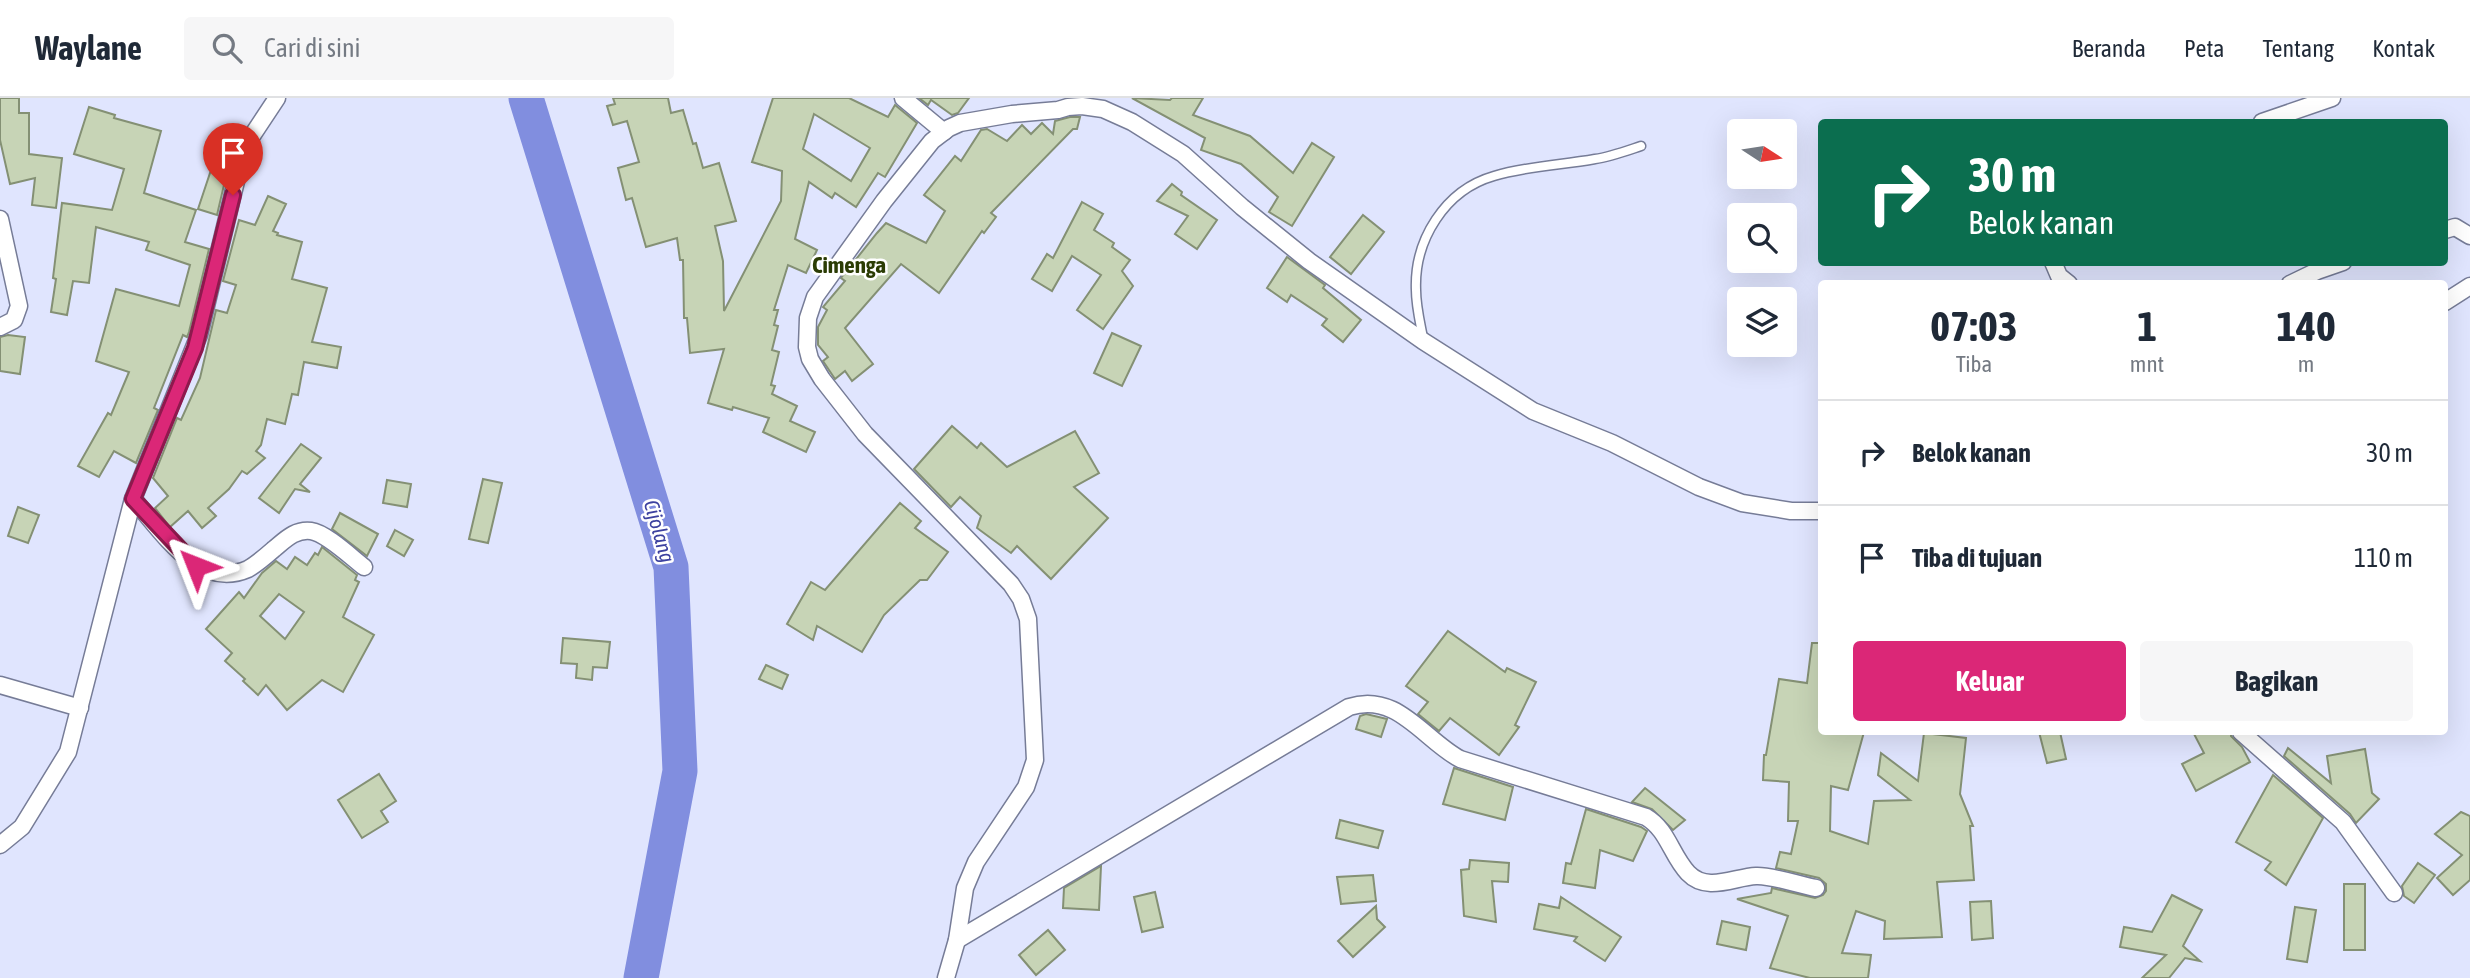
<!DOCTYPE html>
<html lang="id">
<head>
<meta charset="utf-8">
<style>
	body { margin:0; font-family:"Asap Condensed",sans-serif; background:#f6f6f7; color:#1f2937; height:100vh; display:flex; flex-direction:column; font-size:26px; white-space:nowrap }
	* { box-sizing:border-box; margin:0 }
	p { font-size:23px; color:#747a83 }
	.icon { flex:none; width:38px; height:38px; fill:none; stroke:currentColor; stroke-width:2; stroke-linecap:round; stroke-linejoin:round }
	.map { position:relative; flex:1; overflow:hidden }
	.sheet { position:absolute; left:1818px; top:182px; width:630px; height:455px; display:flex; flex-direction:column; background:#fff; border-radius:7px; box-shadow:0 7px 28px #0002 }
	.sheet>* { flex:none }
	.guide { position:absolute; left:1818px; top:21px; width:630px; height:147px; border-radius:7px; box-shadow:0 7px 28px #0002; background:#0b6e4f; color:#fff; overflow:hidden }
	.needle { width:46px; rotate:102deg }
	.buttons { position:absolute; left:1727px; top:21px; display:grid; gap:14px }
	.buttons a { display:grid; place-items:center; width:70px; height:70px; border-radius:7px; background:#fff; box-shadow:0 7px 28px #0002; font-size:35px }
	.pin { position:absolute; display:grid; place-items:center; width:60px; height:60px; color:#fff; margin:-72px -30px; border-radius:50% 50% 50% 0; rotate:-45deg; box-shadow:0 0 7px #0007 }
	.pin .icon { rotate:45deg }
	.me { position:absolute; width:77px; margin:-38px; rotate:315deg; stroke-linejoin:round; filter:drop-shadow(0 0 5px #0008) }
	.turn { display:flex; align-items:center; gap:24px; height:147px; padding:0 35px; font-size:32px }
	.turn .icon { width:91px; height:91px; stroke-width:2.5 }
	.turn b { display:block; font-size:49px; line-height:60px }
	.eta { display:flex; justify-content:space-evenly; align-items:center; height:119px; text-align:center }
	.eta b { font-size:42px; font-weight:700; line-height:49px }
	.primary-button { display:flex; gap:14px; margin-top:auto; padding:14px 35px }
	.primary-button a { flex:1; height:80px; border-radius:7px; background:#db2777; color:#fff; font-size:28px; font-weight:700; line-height:80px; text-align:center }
	.primary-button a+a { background:#f6f6f7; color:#1f2937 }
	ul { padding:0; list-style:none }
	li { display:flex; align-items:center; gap:21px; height:105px; padding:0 35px; border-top:2px solid #e0e1e3 }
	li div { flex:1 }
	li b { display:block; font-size:26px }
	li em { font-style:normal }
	header { display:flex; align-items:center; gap:42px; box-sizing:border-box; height:98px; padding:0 35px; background:#fff; border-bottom:2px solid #e0e1e3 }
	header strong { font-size:33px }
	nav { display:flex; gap:38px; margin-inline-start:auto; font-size:24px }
	.search { width:490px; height:63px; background:#f6f6f7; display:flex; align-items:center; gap:18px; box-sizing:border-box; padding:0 24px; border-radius:7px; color:#747a83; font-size:26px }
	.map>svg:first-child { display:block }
</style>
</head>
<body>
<header>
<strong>Waylane</strong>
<div class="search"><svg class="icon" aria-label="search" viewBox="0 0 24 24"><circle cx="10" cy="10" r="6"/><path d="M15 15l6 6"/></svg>Cari di sini</div>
<nav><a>Beranda</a><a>Peta</a><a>Tentang</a><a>Kontak</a></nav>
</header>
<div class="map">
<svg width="2470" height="880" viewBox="0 0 2470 880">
	<rect width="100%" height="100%" fill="#e0e5fe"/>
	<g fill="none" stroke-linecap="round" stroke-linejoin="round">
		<!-- river -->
		<polyline stroke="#818edf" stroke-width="35" points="526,0 671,469 680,673 641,880"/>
	</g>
	<!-- building -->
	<g fill="#c7d4b6" stroke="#849074" stroke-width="2" fill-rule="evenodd">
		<polygon points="0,0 19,0 19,15 29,15 29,56 62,60 56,110 32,107 35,80 10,86 0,42"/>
		<path d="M613 0H668L671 15 683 12 693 46 696 45 703 70 719 65 736 123 715 128 723 163 724 213 781 103 782 73 752 64 773 0H849L888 19 895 7 917 25 885 79 878 75 856 109 835 95 832 100 809 84 795 141 817 152 806 175 788 167 774 212H778L774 227 778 228 772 252 779 254 771 287 775 288 772 296 797 308 790 323 815 334 806 354 763 334 769 320 733 309 732 312 708 305 724 251 690 255 687 220H684L683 162H680L677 140 646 149 632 100 626 102 618 70 639 64 627 23 613 27 607 8 615 6ZM814 16 870 50 851 83 803 51Z"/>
		<polygon points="919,0 969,0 958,15 952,17 931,2 928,7"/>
		<polygon points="1132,0 1170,2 1172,0 1203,0 1193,17 1250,38 1293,75 1312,45 1334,59 1292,128 1269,114 1278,99 1241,66 1201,52 1205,40"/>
		<polygon points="89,9 115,17 114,20 161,33 144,95 196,112 185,144 209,151 189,234 187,239 183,237 154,310 158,312 136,365 114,353 99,379 78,368 108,315 111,317 129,274 96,263 116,191 179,208 190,167 146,152 149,144 96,129 89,185 73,183 67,217 51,214 56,181 53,180 62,105 112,112 124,71 74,56"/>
		<polygon points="1070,19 1080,19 1077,31 1073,31 991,115 996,119 984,135 982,133 939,195 901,166 845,230 873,266 852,283 845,273 835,281 823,263 828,259 818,247 818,229 827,212 823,209 845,183 841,180 877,135 886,125 926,145 945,113 924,97 955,58 961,63 981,32 987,31 1007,43 1022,27 1031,36 1042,25 1053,36 1055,23"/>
		<polygon points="212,69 227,74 217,117 198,111"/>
		<polygon points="1172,86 1182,94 1181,97 1217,122 1197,151 1175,136 1188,118 1157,103"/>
		<polygon points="268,98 286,106 273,133 278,135 277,137 302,144 292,181 327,190 312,244 341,249 337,270 304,264 298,297 292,296 285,326 267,321 261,347 256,353 265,360 247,376 242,373 229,391 208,410 216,418 202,430 188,413 170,429 155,410 168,398 153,380 177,320 181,322 200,280 216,212 227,215 236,187 223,183 239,122 255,127"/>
		<polygon points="1082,104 1103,116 1094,132 1114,145 1112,149 1130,162 1122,173 1133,188 1103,231 1077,212 1101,177 1072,158 1052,193 1032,181 1047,156 1053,160"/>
		<polygon points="1363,117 1384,134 1351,176 1330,159"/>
		<polygon points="1287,159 1325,187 1323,190 1361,222 1343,244 1322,227 1327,221 1291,197 1287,204 1267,190"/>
		<polygon points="1112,235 1141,248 1122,288 1094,275"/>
		<polygon points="8,237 25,239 20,276 0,273 0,239"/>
		<polygon points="952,328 977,350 981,345 1007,369 1075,333 1099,375 1074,389 1108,420 1051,481 1017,448 1011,455 977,430 981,418 960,399 951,409 914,371"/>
		<polygon points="301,346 321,360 300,386 310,394 295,391 279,415 259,400"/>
		<polygon points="483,381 502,385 488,445 469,441"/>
		<polygon points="387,382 411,386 407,409 383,405"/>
		<polygon points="900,405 921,423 915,430 948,454 927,482 920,482 884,517 862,554 817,528 813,542 787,526 811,484 825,492"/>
		<polygon points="18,409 39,417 28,445 8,438"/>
		<polygon points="340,415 378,436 367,458 332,431"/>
		<polygon points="395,432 413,442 404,458 387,448"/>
		<path d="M322 449 357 477 355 482 359 484 343 519 374 537 343 594 322 582 287 612 266 587 258 597 243 583 245 581 225 563 232 555 206 531 239 494 244 500 262 475 276 463 287 471 295 459 307 467 315 455 318 457ZM279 496 304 514 285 541 260 518Z"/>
		<polygon points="1448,533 1505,574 1507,570 1536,584 1515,627 1519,629 1499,657 1450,620 1439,633 1418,616 1428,604 1406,588"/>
		<polygon points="563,540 610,544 607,570 593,569 592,582 576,580 577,566 561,565"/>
		<polygon points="1812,545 1822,545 1822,634 1864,634 1848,692 1831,688 1830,733 1868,746 1874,703 1910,702 1878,677 1881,655 1918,683 1924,635 1966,640 1960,696 1973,728 1970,728 1974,782 1937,784 1942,839 1884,841 1885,823 1856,813 1842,855 1871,857 1868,880 1810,880 1770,870 1788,818 1737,801 1771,795 1772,790 1815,800 1823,797 1826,793 1826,786 1819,780 1776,770 1780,754 1791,756 1798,723 1788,723 1789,684 1763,682 1764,657 1766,657 1779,581 1807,585"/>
		<polygon points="766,567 788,577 782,591 759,581"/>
		<polygon points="1366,616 1387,621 1381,639 1356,631 1360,618"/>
		<polygon points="2039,634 2060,634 2066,661 2047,665"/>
		<polygon points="2193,634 2231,634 2231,638 2242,649 2250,664 2196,693 2182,666 2204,655"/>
		<polygon points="2288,650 2331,685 2327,658 2365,651 2372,695 2379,701 2356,725 2350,716 2284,658"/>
		<polygon points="1454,670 1513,689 1505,722 1443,706"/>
		<polygon points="379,676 396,703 381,713 388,724 362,740 338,702"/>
		<polygon points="2273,677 2323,720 2286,787 2265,772 2271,764 2236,744"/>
		<polygon points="1645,690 1685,722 1673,732 1652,711 1632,704"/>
		<polygon points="1586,711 1641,729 1647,733 1633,763 1600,752 1595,790 1563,785 1566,765 1571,766"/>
		<polygon points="2461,714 2470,718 2470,782 2453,797 2437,780 2462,757 2435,736"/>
		<polygon points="1340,722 1383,733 1378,750 1336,740"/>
		<polygon points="1470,762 1509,765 1508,784 1492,783 1496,824 1464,818 1461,772 1469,771"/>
		<polygon points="2418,765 2435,777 2414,805 2404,798 2402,788"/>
		<polygon points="1101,768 1099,812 1063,810 1064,790"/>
		<polygon points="1373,777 1376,803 1341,806 1337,779"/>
		<rect x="2344" y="786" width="21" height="66"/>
		<polygon points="1155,794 1163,829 1142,834 1134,799"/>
		<polygon points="2172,797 2202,812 2183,848 2200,863 2185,860 2169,880 2142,880 2166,857 2120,849 2124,829 2152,834"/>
		<polygon points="1561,799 1621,839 1605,863 1574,843 1577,839 1534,831 1539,806 1559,810"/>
		<polygon points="1991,803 1993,840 1972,842 1970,804"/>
		<polygon points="1376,808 1377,821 1385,829 1353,859 1338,843"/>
		<polygon points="2295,809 2316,812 2307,864 2287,861"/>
		<polygon points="1722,823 1750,829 1746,852 1717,846"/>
		<polygon points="1048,832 1065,852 1036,877 1019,857"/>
	</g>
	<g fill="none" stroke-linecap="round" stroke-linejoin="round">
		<!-- lane casing -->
		<g stroke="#767c97" stroke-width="11">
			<path id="lane" d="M1423 240C1420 224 1416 208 1416 192 1414 142 1445 92 1494 78 1527 68 1562 67 1595 61 1610 59 1626 53 1641 48"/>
		</g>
		<!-- street casing -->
		<g stroke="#767c97" stroke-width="19">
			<g id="street">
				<polyline points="903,0 944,34"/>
				<polyline points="2262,24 2332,0"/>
				<polyline points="0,121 19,208 14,222 0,229"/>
				<polyline points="2445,132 2455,129 2470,138"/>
				<polyline points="2053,164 2059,178 2069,186"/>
				<polyline points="2290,186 2317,173 2343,164"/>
				<polyline points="2445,204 2470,188"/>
				<path d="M133 401C162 433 198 493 248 471 257 466 266 458 274 451 285 442 295 431 311 433 326 435 351 459 364 469"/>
				<polyline points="0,587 80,610"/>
				<polyline points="2241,634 2343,724 2394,795"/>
				<polyline points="0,747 22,729 68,654 133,401 199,237 244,50 277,0"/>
				<path d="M957 842 1349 609C1397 593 1424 642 1460 661L1646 719C1668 732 1671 757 1688 775 1707 795 1734 779 1756 778 1771 777 1799 787 1816 790"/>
				<polyline points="946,880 957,842 965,790 976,764 1026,689 1035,662 1028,521 1021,501 1011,486 865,336 822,281 810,261 807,249 808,220 815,199 884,103 932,43 949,30 960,25 1012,16 1058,12 1068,9 1082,8 1103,11 1132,24 1183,56 1242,109 1309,163 1423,243 1533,313 1612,345 1699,389 1742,405 1791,413 1822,413"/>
			</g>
		</g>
		<!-- lane -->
		<use href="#lane" stroke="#fff" stroke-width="8"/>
		<!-- street -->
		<use href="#street" stroke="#fff" stroke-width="16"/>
	</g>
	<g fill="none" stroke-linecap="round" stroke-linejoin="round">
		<!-- route casing -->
		<g stroke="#8e194d" stroke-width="18">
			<polyline id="route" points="196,468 133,401 195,250 233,97"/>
		</g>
		<!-- route -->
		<use href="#route" stroke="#db2777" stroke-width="12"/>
	</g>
	<g text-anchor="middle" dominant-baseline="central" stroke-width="5" stroke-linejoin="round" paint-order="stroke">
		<!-- water labels -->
		<g font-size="21" font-style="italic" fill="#3c419f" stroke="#fff">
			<text transform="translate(660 433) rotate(74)">Cijolang</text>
		</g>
		<!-- quarter labels -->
		<g font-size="23" font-weight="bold" fill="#2b3c04" stroke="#fff">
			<text x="849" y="167">Cimenga</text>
		</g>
	</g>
</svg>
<div class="buttons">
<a><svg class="needle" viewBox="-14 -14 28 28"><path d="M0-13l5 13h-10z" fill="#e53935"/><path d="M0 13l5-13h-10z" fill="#747a83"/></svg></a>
<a><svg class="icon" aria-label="search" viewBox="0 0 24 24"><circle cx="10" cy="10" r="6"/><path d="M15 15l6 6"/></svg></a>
<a><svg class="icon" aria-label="layers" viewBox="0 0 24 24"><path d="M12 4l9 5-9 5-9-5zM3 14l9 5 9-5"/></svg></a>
</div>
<div class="pin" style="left:233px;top:97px;background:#d93025"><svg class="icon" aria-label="arrive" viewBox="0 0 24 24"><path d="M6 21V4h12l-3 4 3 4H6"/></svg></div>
<svg class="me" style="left:196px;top:468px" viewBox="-20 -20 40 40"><path d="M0-17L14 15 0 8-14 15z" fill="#db2777" stroke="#fff" stroke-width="4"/></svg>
<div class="guide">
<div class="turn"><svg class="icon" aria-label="right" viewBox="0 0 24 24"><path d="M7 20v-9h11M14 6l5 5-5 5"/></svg><div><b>30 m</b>Belok kanan</div></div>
</div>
<section class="sheet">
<div class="eta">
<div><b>07:03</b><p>Tiba</p></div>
<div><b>1</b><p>mnt</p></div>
<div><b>140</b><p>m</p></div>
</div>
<ul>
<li><svg class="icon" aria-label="right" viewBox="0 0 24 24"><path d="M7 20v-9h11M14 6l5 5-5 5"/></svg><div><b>Belok kanan</b></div><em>30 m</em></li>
<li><svg class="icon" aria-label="arrive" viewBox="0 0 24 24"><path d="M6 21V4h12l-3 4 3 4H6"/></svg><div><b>Tiba di tujuan</b></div><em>110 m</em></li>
</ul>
<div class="primary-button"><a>Keluar</a><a>Bagikan</a></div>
</section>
</div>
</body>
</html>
